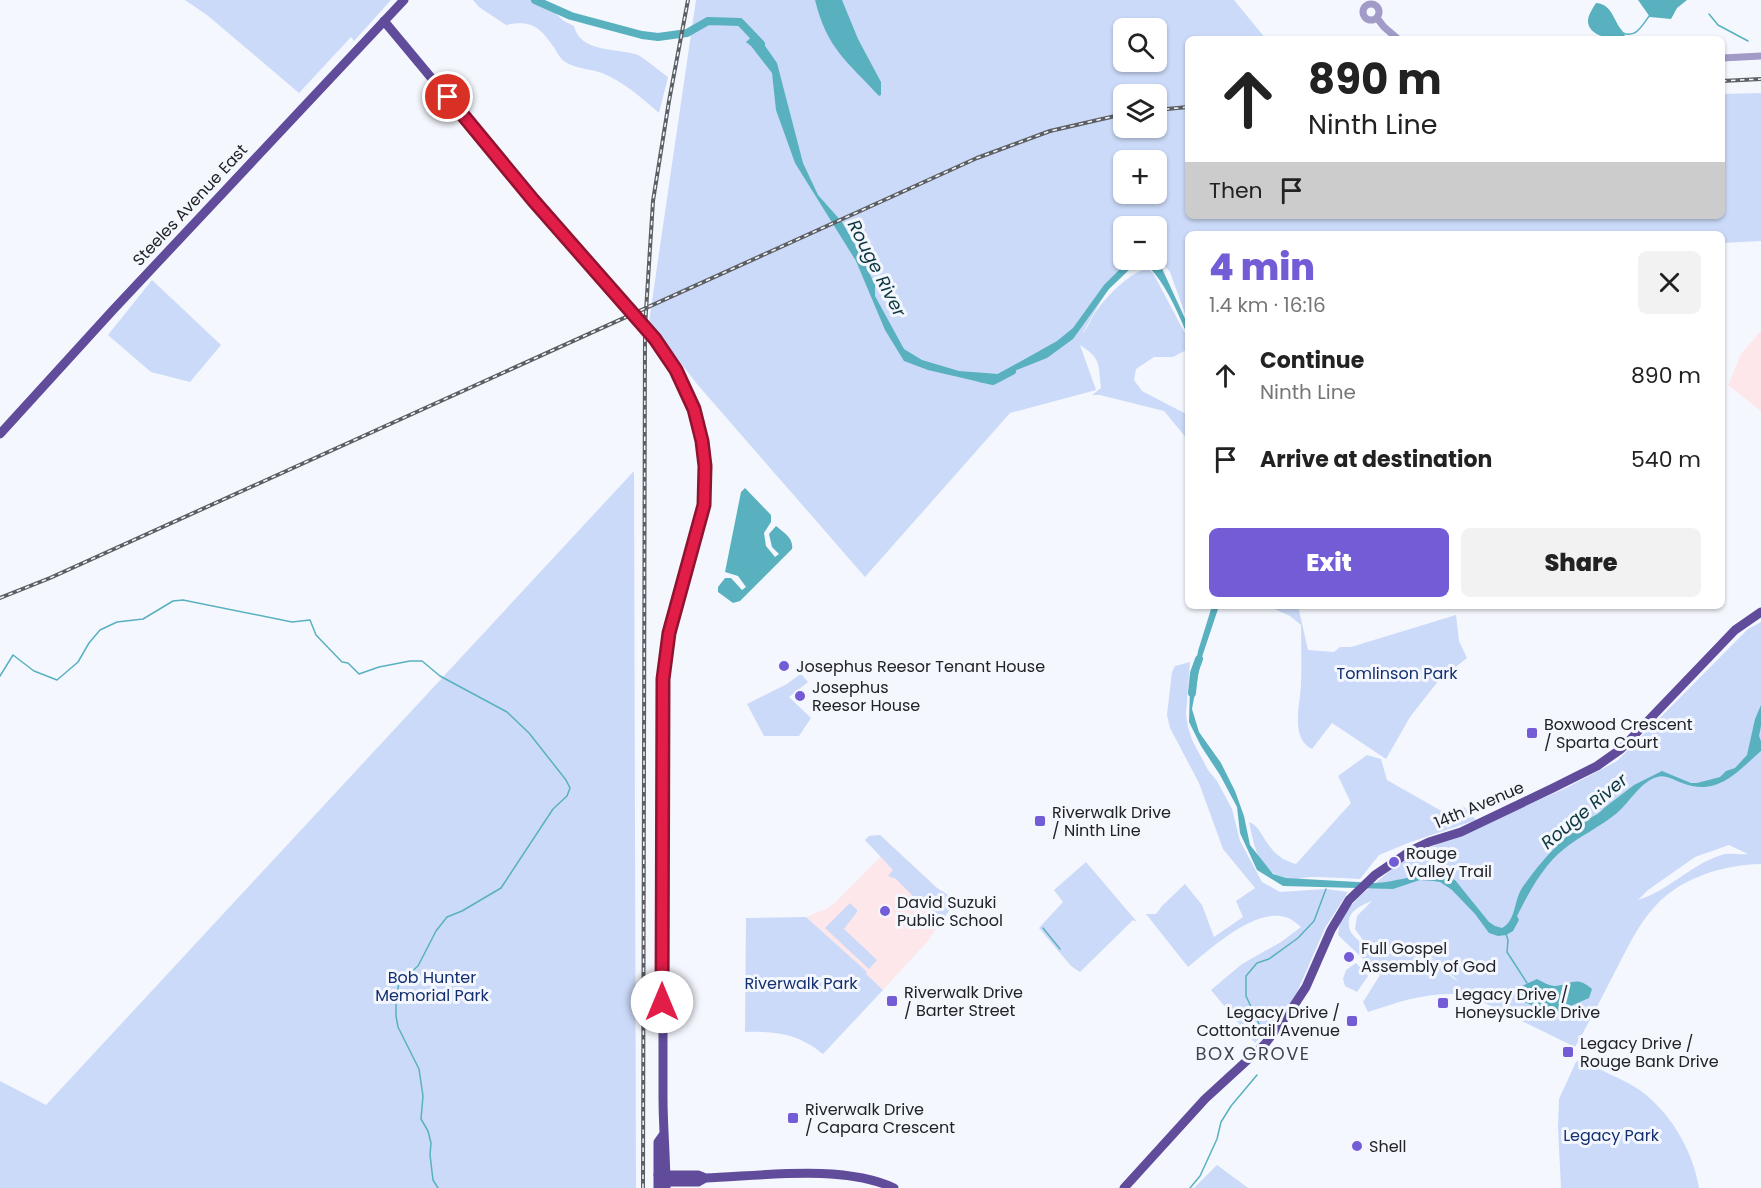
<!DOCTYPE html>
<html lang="en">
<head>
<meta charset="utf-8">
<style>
	body { margin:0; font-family:Poppins,sans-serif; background:#f2f2f2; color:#222; height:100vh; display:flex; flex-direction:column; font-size:22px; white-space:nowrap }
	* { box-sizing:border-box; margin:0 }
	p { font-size:20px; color:#767676 }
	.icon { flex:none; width:33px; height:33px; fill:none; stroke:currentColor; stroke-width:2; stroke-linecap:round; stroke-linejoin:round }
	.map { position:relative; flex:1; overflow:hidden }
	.panel { position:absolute; left:1185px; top:231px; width:540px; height:378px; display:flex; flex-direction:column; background:#fff; border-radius:9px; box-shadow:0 2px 4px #0004 }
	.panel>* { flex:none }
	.hud { position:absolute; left:1185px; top:36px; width:540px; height:183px; border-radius:9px; box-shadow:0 2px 4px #0004; background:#fff; color:#222; overflow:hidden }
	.fabs { position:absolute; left:1113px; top:18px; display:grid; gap:12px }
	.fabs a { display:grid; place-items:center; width:54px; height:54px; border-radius:9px; background:#fff; box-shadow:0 2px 4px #0004; font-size:30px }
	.pin { position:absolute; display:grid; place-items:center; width:51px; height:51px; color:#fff; margin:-26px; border:3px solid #fff; border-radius:50%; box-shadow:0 2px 6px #0007 }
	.me { position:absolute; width:66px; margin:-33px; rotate:0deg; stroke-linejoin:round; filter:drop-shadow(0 0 4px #0008) }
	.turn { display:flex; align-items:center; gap:21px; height:126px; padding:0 24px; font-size:27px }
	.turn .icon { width:78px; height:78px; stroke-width:2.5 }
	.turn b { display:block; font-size:42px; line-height:51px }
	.then { display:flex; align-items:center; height:57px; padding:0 24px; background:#0003; gap:12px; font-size:22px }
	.round { display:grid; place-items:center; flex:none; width:63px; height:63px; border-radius:9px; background:#f2f2f2 }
	.overview { display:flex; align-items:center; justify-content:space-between; height:102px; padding:0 24px }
	h1 { font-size:36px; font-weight:800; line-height:45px; color:#745cd6 }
	.button { display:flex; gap:12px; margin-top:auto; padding:12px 24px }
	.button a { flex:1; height:69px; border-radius:9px; background:#745cd6; color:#fff; font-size:24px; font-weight:800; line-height:69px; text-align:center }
	.button a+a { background:#f2f2f2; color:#222 }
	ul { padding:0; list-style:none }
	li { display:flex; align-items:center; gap:18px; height:84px; padding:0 24px }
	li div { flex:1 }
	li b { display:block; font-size:22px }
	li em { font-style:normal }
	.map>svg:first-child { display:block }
</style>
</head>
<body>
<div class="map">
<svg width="1761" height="1188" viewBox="0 0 1761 1188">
	<rect width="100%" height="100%" fill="#f4f7fe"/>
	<!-- education -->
	<g fill="#fde7eb">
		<polygon points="1761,331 1761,411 1728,385 1741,354"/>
		<polygon points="880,835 937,888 956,900 927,942 883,990 865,973 866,972 806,917 826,909 835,903 881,856 865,840 869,836"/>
	</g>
	<!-- green -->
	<g fill="#cbdaf8" fill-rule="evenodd">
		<polygon points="185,0 391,0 354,41 351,37 299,93 207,15"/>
		<path d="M473 0H540L564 21 574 26C580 53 617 48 638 55 644 58 661 72 668 77L659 113C642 98 624 82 602 73 591 69 578 69 567 63 561 60 558 54 555 49 541 28 532 19 506 25L479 7Z"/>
		<path d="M696 0H1234L1266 39H1188V216H1722V94L1761 93V241L1722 243V234H1188V322L1170 272 1157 257 1156 226H1124V260H1140L1131 265 1124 261 1082 334C1088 328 1091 318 1097 310 1106 297 1132 270 1148 269L1153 273 1188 339V349L1173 357H1154L1136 369 1134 380 1142 391 1188 415V440L1164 411 1100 395H1092L1101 388C1098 364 1102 359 1080 345L1096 390 1010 413 865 577 697 384 649 322ZM1124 28H1156V62H1124ZM1124 94H1156V128H1124ZM1124 160H1156V194H1124Z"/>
		<polygon points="152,280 221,345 190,382 151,372 108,335"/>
		<polygon points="634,471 636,1188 0,1188 0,1081 46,1105"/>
		<path d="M1268 606H1298L1308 650 1334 652 1340 647H1351L1456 615 1459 641 1467 658 1439 680 1410 717 1386 759 1332 723 1312 749C1289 738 1301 702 1301 683 1302 664 1301 644 1301 625L1290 616Z"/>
		<path d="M1761 622V864C1720 865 1677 879 1651 911 1638 926 1629 945 1620 962 1605 991 1591 1019 1575 1047L1487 1004 1473 1000V995C1431 991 1407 999 1368 1012L1363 1002 1380 975 1338 935 1340 921 1346 911 1360 896 1398 864 1415 854 1566 788 1617 761 1748 629ZM1729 845 1748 854C1741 855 1732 853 1725 854 1693 862 1669 891 1638 900L1648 890 1695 857ZM1372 901 1357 916 1355 929 1365 943 1387 952 1427 953 1458 981C1446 976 1439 958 1425 956 1402 951 1377 959 1359 941 1354 936 1349 932 1349 925 1347 911 1362 905 1372 901Z"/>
		<path d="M1190 662 1186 714 1188 727 1192 740 1208 770 1217 781 1232 809 1240 841 1262 882 1280 892 1326 889 1348 892 1325 928 1292 1004 1255 1043 1211 990 1242 964 1281 942 1301 927C1297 924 1291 918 1285 917 1254 908 1210 949 1188 967L1146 914H1156L1162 906 1185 884 1202 905 1214 937 1243 917 1236 901 1255 888 1223 849 1199 783 1170 728 1167 715 1172 672 1175 666Z"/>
		<polygon points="799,675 802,675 808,682 789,697 811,718 799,736 764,736 747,704 787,684"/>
		<path d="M1367 755 1381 759 1387 780 1452 817 1464 807 1476 820 1408 843 1379 855 1360 879C1344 878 1328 877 1312 877 1306 877 1300 879 1294 879 1259 877 1255 850 1249 822 1264 826 1265 857 1296 864L1351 803 1338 776Z"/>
		<polygon points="880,835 937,888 956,900 944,918 920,903 896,879 888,876 893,870 865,840 869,836"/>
		<polygon points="1086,862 1137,922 1133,920 1080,972 1071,966 1039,928 1063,902 1054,890"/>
		<polygon points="850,903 857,910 857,912 844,929 877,960 869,969 825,928"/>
		<path d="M806 917 867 972 866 974 883 990 823 1054C799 1034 776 1031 745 1032L746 918Z"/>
		<polygon points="1356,963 1368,976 1357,992 1345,986 1343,979 1346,970"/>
		<path d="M1580 1060C1597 1069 1631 1082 1645 1094 1673 1117 1693 1152 1699 1188H1561L1558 1127 1559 1099 1576 1062Z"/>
		<polygon points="1217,1165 1248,1188 1194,1188"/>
	</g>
	<!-- water -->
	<g fill="#59b1bf">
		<path d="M815 0H842L858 39 881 82V95L879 96C847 61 827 49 815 0Z"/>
		<polygon points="1638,0 1687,0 1677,8 1671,19 1650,17"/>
		<path d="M1596 3C1609 4 1612 14 1617 23 1619 28 1623 30 1625 36 1615 41 1588 37 1588 21 1588 15 1593 8 1596 3Z"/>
		<path d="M756 33 777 63 803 163 818 195 842 222 862 257 875 285V296L904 349 922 360 959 371 998 374 1057 341 1073 328 1104 285 1129 260C1139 259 1149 259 1159 262L1188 325V336C1178 313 1166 284 1148 266L1131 268 1109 289 1073 339 1047 358 984 383 928 370 904 361 885 330 856 261 795 163 776 110 772 73 751 46 746 42Z"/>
		<path d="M745 488 771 515V522L764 533 766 546 775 557 779 554 772 547 769 534 776 526C783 532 794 538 792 549L740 601 733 603 718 592V587L725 578H731L742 590 746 587 738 576 725 572 741 492Z"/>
		<path d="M1212 606H1219L1201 660 1192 709 1199 732 1221 763 1235 791 1244 816 1250 845 1273 874 1286 878 1375 883C1403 882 1428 867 1455 880L1489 922 1495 926 1502 928C1516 921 1514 900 1522 888 1540 862 1561 839 1586 821 1592 816 1600 814 1604 808L1634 785 1662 771 1691 783H1697L1720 777 1726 771 1735 768 1747 755 1755 719 1761 705V726L1759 736 1761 741V751C1737 772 1717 797 1682 783 1674 780 1665 774 1657 777 1640 782 1630 802 1617 813 1600 827 1580 836 1564 849 1544 864 1528 894 1517 916L1519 920 1513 931 1506 935 1498 936 1489 933 1475 914 1452 890 1440 882 1434 881 1420 880 1393 889 1283 886 1257 870 1240 833 1237 807 1220 775 1201 746 1189 722 1190 688 1193 682 1198 651Z"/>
		<path d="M1537 979C1543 982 1549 986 1555 986 1572 985 1575 975 1592 989L1589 998 1557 1012 1552 1010 1546 1011 1517 999 1522 986Z"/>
	</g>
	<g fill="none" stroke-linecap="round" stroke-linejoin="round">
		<!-- stream -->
		<g stroke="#59b1bf" stroke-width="1.5">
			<polyline points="1709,14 1718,25 1748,41"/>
			<path d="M1623 33C1636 39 1643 24 1650 15"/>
			<polyline points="0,676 13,655 34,671 57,680 78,662 89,643 100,630 117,622 143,619 173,601 183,600 292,622 310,620 316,635 342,662 348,663 359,674 379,667 410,661 422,661 440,676 507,712 529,733 566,780 570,788 567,796 553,809 501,888 462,911 447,917 436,931 418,966 399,983 396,999 396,1016 398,1027 419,1069 423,1096 421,1119 428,1131 431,1143 430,1155 433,1180 438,1188"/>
			<polyline points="1043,928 1060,949"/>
			<polyline points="1506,934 1508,940 1507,952 1527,983"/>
			<polyline points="1261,1028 1246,996 1246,976 1257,963 1269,959 1298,938 1314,921 1326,889"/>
			<polyline points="1190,1188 1200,1176 1217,1139 1221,1122 1231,1106 1257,1075"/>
		</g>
		<!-- river -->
		<g stroke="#59b1bf" stroke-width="8">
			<polyline points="535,0 571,16 642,35 658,37 687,33 708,21 740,22 761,44"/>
			<polyline points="980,378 993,381 1012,371"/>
			<polyline points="1192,693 1194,673 1199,659"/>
		</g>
		<!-- minor -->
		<g stroke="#a29bc8" stroke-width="7">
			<circle cx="1371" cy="12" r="8"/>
			<polyline points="1377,18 1384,27 1398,39"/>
			<polyline points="1722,58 1761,56"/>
		</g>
		<!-- major -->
		<g stroke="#604c9b" stroke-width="9">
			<path d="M384 21 533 200 655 339 676 370 686 388 694 409 702 441 705 466 704 505 669 633 663 679V1097C663 1128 666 1157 666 1188"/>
			<polyline points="0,434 113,310 404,0"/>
			<path d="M658 1175H698L705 1178C761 1176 843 1164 894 1188"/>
			<polyline points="660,1182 698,1182 705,1178"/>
			<polyline points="658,1188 658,1142 663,1135"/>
			<polyline points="1124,1188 1205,1099 1265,1044 1291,1010 1306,987 1331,930 1349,900 1375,875 1412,850 1429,842 1461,832 1553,788 1597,766 1621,749 1735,630 1761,612"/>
		</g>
		<!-- rail casing -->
		<g stroke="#5c5f64" stroke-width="4">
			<g id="rail">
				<polyline points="1722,81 1761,79"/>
				<polyline points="1156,110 1188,107"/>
				<polyline points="0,598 50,578 977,158 1050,131 1124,114"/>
				<polyline points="643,1188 645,327 653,201 669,101 688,0"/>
			</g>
		</g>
		<!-- rail -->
		<use href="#rail" stroke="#f4f7fe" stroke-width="1.5" stroke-dasharray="4.5" stroke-linecap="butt"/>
	</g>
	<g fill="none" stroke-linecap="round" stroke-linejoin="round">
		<!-- route casing -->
		<g stroke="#92132f" stroke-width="15">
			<polyline id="route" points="448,97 533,200 655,339 676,370 694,409 702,441 705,466 704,505 669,633 663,679 662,1002"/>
		</g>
		<!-- route -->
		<use href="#route" stroke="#e11d48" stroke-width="10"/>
	</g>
	<!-- markers -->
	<g fill="#745cd6" stroke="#f4f7fe" stroke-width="2">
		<circle cx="784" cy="666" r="6"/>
		<circle cx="800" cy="696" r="6"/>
		<rect x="1526" y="727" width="12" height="12" rx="3"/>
		<rect x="1034" y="815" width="12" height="12" rx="3"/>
		<circle cx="1394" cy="862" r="6"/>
		<circle cx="885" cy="911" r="6"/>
		<circle cx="1349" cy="957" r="6"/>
		<rect x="886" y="995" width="12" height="12" rx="3"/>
		<rect x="1437" y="997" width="12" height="12" rx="3"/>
		<rect x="1346" y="1015" width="12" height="12" rx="3"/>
		<rect x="1562" y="1046" width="12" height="12" rx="3"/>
		<rect x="787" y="1112" width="12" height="12" rx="3"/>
		<circle cx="1357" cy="1146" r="6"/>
	</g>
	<g text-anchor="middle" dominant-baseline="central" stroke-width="6" stroke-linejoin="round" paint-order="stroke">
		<!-- street labels -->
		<g font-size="16" fill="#212327" stroke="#f4f7fe">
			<text transform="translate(190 205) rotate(-47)">Steeles Avenue East</text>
			<text transform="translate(1479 805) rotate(-23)">14th Avenue</text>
		</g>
		<!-- poi labels -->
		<g font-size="16" fill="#212327" stroke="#f4f7fe" text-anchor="start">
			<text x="796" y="666">Josephus Reesor Tenant House</text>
			<text x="812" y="687">Josephus<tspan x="812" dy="18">Reesor House</tspan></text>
			<text x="1544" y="724">Boxwood Crescent<tspan x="1544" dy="18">/ Sparta Court</tspan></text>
			<text x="1052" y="812">Riverwalk Drive<tspan x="1052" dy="18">/ Ninth Line</tspan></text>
			<text x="1406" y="853">Rouge<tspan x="1406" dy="18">Valley Trail</tspan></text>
			<text x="897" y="902">David Suzuki<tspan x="897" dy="18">Public School</tspan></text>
			<text x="1361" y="948">Full Gospel<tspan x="1361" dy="18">Assembly of God</tspan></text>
			<text x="904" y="992">Riverwalk Drive<tspan x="904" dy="18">/ Barter Street</tspan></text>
			<text x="1455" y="994">Legacy Drive /<tspan x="1455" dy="18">Honeysuckle Drive</tspan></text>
			<text x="1340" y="1012" text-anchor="end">Legacy Drive /<tspan x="1340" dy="18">Cottontail Avenue</tspan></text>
			<text x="1580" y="1043">Legacy Drive /<tspan x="1580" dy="18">Rouge Bank Drive</tspan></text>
			<text x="805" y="1109">Riverwalk Drive<tspan x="805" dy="18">/ Capara Crescent</tspan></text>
			<text x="1369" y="1146">Shell</text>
		</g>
		<!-- park labels -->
		<g font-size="16" fill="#132f70" stroke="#f4f7fe">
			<text x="1397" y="673">Tomlinson Park</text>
			<text x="432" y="977">Bob Hunter<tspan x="432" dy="18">Memorial Park</tspan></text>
			<text x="801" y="983">Riverwalk Park</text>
			<text x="1611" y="1135">Legacy Park</text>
		</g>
		<!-- water labels -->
		<g font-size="18" font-style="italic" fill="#0c373e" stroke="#f4f7fe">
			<text transform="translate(877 268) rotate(63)">Rouge River</text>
			<text transform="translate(1584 811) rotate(-40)">Rouge River</text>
		</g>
		<!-- neighbourhood labels -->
		<g font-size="18" letter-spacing="1.5" fill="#40444d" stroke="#f4f7fe">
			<text x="1253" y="1053">BOX GROVE</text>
		</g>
	</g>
</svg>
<div class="fabs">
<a><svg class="icon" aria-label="search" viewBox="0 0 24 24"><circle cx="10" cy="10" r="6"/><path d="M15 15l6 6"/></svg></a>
<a><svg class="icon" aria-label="layers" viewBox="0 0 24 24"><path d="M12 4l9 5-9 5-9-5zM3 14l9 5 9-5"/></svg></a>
<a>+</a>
<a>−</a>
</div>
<div class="pin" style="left:448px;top:97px;background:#d93025"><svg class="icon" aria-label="arrive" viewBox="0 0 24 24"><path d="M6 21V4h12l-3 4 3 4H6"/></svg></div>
<svg class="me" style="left:662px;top:1002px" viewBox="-20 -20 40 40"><circle r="19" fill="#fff"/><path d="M0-13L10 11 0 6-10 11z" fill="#e11d48"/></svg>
<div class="hud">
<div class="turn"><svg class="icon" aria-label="ahead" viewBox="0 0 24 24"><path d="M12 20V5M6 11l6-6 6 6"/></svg><div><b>890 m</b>Ninth Line</div></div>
<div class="then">Then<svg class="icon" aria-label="arrive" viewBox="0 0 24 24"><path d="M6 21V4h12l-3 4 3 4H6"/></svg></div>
</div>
<section class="panel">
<div class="overview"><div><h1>4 min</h1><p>1.4 km · 16:16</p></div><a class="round"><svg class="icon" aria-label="close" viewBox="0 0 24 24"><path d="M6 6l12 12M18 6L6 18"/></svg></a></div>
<ul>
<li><svg class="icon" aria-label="ahead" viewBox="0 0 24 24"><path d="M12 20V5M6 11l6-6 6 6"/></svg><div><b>Continue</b><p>Ninth Line</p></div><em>890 m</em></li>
<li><svg class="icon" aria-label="arrive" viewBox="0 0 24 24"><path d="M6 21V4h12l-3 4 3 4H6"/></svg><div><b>Arrive at destination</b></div><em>540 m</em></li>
</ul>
<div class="button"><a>Exit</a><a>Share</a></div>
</section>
</div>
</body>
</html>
